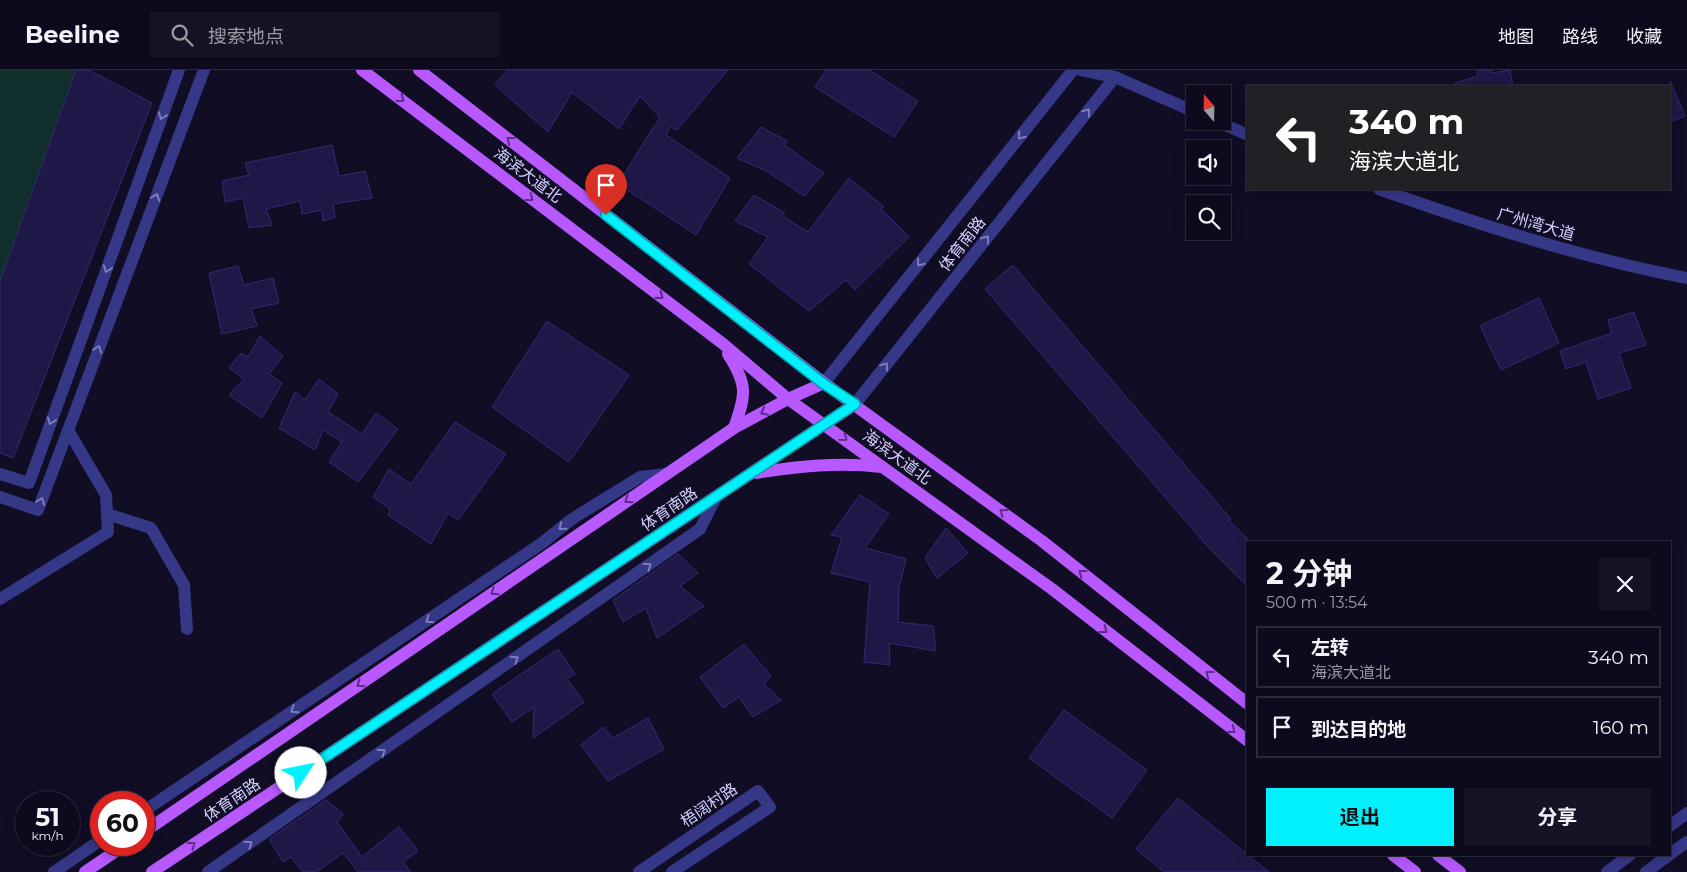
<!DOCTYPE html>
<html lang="zh">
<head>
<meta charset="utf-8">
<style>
	body { margin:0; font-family:Montserrat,"Noto Sans SC",sans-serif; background:#151325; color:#f1f3f6; height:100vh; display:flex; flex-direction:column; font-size:19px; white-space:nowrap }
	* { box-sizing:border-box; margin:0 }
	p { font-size:16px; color:#9a9aa3 }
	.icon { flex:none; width:28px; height:28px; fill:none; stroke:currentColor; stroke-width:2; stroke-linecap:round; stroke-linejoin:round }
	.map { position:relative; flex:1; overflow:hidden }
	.drawer { position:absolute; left:1246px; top:471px; width:425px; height:315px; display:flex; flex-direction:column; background:#0c0a1c; border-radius:0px; box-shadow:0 2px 12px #0003,0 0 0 1px #2c2b3b }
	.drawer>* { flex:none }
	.hud { position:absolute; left:1246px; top:15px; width:425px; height:105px; border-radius:0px; box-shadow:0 2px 12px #0003,0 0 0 1px #2c2b3b; background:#202124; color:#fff; overflow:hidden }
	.needle { width:32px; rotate:340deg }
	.buttons { position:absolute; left:1186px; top:15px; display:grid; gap:10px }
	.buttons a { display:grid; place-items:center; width:45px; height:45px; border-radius:0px; background:#0c0a1c; box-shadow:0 2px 12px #0003,0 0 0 1px #2c2b3b; font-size:25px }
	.speed { position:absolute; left:15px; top:721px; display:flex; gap:10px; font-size:25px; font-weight:700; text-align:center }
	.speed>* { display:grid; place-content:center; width:65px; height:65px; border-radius:50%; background:#0c0a1c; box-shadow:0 2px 12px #0003,0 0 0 1px #2c2b3b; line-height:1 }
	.speed small { font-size:12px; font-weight:400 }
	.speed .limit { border:8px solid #d22; background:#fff; color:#111 }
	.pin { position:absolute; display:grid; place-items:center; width:42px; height:42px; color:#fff; margin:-51px -21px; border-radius:50% 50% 50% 0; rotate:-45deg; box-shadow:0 0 5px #0007 }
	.pin .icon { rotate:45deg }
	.me { position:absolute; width:55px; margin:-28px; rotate:56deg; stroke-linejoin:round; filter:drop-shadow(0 0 4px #0008) }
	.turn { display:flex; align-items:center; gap:18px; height:105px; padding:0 20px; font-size:22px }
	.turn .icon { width:65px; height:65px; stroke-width:2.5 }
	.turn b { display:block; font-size:35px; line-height:42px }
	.round { display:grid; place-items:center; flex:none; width:52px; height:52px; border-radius:0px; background:#151325 }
	.summary { display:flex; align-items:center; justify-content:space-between; height:85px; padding:0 20px }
	h1 { font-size:30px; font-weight:700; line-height:38px }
	.primary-button { display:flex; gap:10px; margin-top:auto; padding:10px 20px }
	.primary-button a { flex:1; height:58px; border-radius:0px; background:#00f1fc; color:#111; font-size:20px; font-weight:700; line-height:58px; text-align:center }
	.primary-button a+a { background:#151325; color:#f1f3f6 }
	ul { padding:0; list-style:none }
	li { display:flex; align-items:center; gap:15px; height:62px; margin:0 10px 8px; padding:0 10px; border:2px solid #2c2b3b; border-radius:0px }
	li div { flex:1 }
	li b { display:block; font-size:19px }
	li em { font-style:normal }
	header { display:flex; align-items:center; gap:30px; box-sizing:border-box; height:70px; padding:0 25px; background:#0c0a1c; border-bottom:1px solid #2c2b3b }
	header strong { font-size:24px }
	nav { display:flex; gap:28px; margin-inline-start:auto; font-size:18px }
	.search { width:350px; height:45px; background:#151325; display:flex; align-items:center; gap:12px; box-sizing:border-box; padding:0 18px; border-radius:0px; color:#9a9aa3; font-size:19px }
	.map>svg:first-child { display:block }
</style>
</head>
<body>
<header>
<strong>Beeline</strong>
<div class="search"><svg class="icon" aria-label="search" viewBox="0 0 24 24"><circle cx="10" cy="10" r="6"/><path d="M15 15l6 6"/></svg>搜索地点</div>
<nav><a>地图</a><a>路线</a><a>收藏</a></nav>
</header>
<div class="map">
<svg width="1687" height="802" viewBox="0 0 1687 802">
	<rect width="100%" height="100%" fill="#100d25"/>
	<!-- green -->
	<polygon fill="#102f2c" points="0,0 77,0 0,218"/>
	<!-- building -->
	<g fill="#1f1847" stroke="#342974">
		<polygon points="76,0 89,0 152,33 13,388 0,383 0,211"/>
		<polygon points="507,0 728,0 677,60 670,57 666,65 730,108 696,165 618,114 660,47 640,26 619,59 572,22 548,62 495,15"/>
		<polygon points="826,0 869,0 918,31 894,67 815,17"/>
		<polygon points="1477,0 1492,0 1492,3 1510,0 1513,16 1455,16 1455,13 1478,6"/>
		<polygon points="1670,11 1685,46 1670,52"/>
		<polygon points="761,57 787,71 784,75 824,103 804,126 768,102 737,88"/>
		<polygon points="332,75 339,106 365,101 372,128 333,134 335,147 323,151 322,140 302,144 300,131 266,139 272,155 249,158 243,128 225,132 222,111 249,105 245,93"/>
		<polygon points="849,108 884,137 881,139 909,167 855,220 846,210 809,241 749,194 768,167 735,151 754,125 785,143 782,146 808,162"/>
		<polygon points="1013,195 1231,449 1229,451 1248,469 1248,517 1209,478 985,219"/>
		<polygon points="238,196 244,215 273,208 279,233 251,239 257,256 222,264 209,203"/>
		<polygon points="1539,228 1559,273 1501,300 1480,256"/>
		<polygon points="1634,242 1646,275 1619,283 1631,318 1598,329 1586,292 1566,299 1560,281 1612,263 1608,250"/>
		<polygon points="547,251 629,305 569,392 492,337"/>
		<polygon points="260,266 283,286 269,304 282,313 262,348 229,325 244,309 229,298 241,283 248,287"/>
		<polygon points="319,309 338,324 328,342 362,364 376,343 398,359 358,412 329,392 342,372 323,360 315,380 279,358 295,322 305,330"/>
		<polygon points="455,352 506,384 458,450 448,443 431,474 388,445 390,439 373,427 389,399 411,414"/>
		<polygon points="860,425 889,444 865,478 906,489 899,518 898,552 933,556 936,581 889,573 890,595 864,592 870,512 831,503 842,467 831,465"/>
		<polygon points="946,458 968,483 937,508 925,488"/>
		<polygon points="678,484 698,503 680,516 704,536 657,568 646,538 623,552 613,530"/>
		<polygon points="744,574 771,606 764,614 781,630 753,647 739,627 723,638 700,607"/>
		<polygon points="558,579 575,604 567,609 584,632 533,668 534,637 512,652 492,624"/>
		<polygon points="1064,640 1147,700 1112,748 1029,688"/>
		<polygon points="648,648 664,679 608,711 581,675 603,657 613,668"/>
		<polygon points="1178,728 1248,785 1269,802 1164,802 1136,779"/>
		<polygon points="326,730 343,744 337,752 362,787 399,757 418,781 403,792 411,802 358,802 343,783 316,802 303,802 291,787 283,792 269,769"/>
	</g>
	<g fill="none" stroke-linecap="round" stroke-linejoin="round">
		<!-- minor -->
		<g stroke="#353787" stroke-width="12">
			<polyline points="1081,0 1115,7 1195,42"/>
			<polyline points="1216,51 1248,65"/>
			<path d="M1379 119C1480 155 1582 188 1687 208"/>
			<polyline points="824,313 1073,0"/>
			<polyline points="855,334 1115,7"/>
			<polyline points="0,404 29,413 179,0"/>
			<polyline points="0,427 38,440 204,0"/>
			<polyline points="107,444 151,458 184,515 187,559"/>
			<polyline points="0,529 108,462 106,425 68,360"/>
			<polyline points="144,741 542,473 572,449 640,407 666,404"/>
			<polyline points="1670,756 1687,743"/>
			<polyline points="1670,784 1687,772"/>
			<polyline points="54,802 101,770"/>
			<polyline points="208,802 700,459 716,427"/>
			<polyline points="639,802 758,721 770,737 672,802"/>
			<polyline points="1607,802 1630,785"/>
			<polyline points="1646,802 1669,785"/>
		</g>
		<!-- major -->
		<g stroke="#b858ff" stroke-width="12">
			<polyline points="362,0 722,273 788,329 1052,519 1248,671"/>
			<polyline points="419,0 824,313 1042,471 1248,634"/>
			<path d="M728 284C748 315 746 325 734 358"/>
			<path d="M756 403C799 396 839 392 882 397"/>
			<polyline points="144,762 734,358 788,329 824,313"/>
			<polyline points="1393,785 1415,802"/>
			<polyline points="1438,785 1460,802"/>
			<polyline points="85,802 125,775"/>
			<polyline points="152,802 855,334"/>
		</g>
	</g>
	<!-- one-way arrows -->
	<defs><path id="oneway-chevron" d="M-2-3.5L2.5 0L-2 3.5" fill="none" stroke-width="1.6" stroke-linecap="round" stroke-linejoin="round" transform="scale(1.25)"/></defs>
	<g stroke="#5c2f87">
		<use href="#oneway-chevron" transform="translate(401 29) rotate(37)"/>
		<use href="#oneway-chevron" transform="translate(510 70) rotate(-142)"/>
		<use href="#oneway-chevron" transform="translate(530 128) rotate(37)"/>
		<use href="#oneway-chevron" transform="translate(660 226) rotate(37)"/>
		<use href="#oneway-chevron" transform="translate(764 342) rotate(152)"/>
		<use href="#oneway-chevron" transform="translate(844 368) rotate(36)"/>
		<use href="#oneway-chevron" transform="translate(628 430) rotate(146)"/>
		<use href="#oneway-chevron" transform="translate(1003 442) rotate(-144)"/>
		<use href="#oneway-chevron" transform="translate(1082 503) rotate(-142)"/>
		<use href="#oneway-chevron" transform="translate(494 522) rotate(146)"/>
		<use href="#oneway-chevron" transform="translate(1104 560) rotate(38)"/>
		<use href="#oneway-chevron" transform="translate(1209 604) rotate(-142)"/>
		<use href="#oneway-chevron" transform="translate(360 614) rotate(146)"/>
		<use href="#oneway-chevron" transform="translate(1232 660) rotate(38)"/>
		<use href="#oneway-chevron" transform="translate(192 775) rotate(-34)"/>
	</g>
	<g stroke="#7d7cbd">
		<use href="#oneway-chevron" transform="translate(1087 42) rotate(-52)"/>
		<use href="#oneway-chevron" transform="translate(162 46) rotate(110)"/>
		<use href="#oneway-chevron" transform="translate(1021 66) rotate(129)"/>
		<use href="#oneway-chevron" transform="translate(156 127) rotate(-69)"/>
		<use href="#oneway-chevron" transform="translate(986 169) rotate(-52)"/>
		<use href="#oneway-chevron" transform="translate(920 193) rotate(129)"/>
		<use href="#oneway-chevron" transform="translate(107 199) rotate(110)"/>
		<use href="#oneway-chevron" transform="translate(98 279) rotate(-69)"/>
		<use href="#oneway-chevron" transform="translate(885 296) rotate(-52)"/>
		<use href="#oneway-chevron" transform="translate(51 351) rotate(110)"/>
		<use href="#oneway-chevron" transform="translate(41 431) rotate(-69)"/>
		<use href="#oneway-chevron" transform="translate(562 457) rotate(141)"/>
		<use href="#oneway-chevron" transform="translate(648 496) rotate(-35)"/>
		<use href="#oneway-chevron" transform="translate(429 550) rotate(146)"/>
		<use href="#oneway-chevron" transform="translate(515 589) rotate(-35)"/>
		<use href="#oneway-chevron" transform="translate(294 640) rotate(146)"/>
		<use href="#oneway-chevron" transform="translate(382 682) rotate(-35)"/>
		<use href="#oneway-chevron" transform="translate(249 774) rotate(-35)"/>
	</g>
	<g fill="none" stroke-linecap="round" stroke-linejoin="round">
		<!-- route casing -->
		<g stroke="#009da4" stroke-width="12">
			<polyline id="route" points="301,703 855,334 824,314 606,145"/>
		</g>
		<!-- route -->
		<use href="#route" stroke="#00f1fc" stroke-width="9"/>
	</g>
	<g text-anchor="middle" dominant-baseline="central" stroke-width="5" stroke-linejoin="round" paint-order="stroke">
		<!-- street labels -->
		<g font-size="16" fill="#d4d1ff" stroke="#100d25">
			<text transform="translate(528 105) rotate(37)">海滨大道北</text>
			<text transform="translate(1536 154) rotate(16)">广州湾大道</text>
			<text transform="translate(962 174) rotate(-52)">体育南路</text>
			<text transform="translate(897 387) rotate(36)">海滨大道北</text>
			<text transform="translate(669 439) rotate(-34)">体育南路</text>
			<text transform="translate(232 730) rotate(-34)">体育南路</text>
			<text transform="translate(709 735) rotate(-34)">梧阔村路</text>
		</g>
	</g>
</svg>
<div class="buttons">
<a><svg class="needle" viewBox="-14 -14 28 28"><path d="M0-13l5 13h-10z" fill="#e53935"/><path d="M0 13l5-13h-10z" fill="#9a9aa3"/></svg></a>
<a><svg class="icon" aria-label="sound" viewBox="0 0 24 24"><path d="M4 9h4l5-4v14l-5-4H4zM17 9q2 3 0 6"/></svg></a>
<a><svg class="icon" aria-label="search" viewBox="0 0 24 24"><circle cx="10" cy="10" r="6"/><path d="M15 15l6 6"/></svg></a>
</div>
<div class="speed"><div>51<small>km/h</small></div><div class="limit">60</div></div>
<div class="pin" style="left:606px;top:145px;background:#d93025"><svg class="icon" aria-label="arrive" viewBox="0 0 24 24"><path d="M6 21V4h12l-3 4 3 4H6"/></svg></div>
<svg class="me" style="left:301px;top:703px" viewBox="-20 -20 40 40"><circle r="19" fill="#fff"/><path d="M0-13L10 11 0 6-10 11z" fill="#00f1fc"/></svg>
<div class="hud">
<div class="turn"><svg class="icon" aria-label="left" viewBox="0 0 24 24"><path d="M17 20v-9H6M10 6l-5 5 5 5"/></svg><div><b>340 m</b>海滨大道北</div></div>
</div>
<section class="drawer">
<div class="summary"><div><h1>2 分钟</h1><p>500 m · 13:54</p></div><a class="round"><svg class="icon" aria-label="close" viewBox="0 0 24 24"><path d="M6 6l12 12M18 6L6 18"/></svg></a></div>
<ul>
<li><svg class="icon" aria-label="left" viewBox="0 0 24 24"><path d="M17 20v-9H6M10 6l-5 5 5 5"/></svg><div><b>左转</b><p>海滨大道北</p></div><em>340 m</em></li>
<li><svg class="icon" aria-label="arrive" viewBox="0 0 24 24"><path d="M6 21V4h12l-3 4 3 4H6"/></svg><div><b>到达目的地</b></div><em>160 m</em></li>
</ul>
<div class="primary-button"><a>退出</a><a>分享</a></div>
</section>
</div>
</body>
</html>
